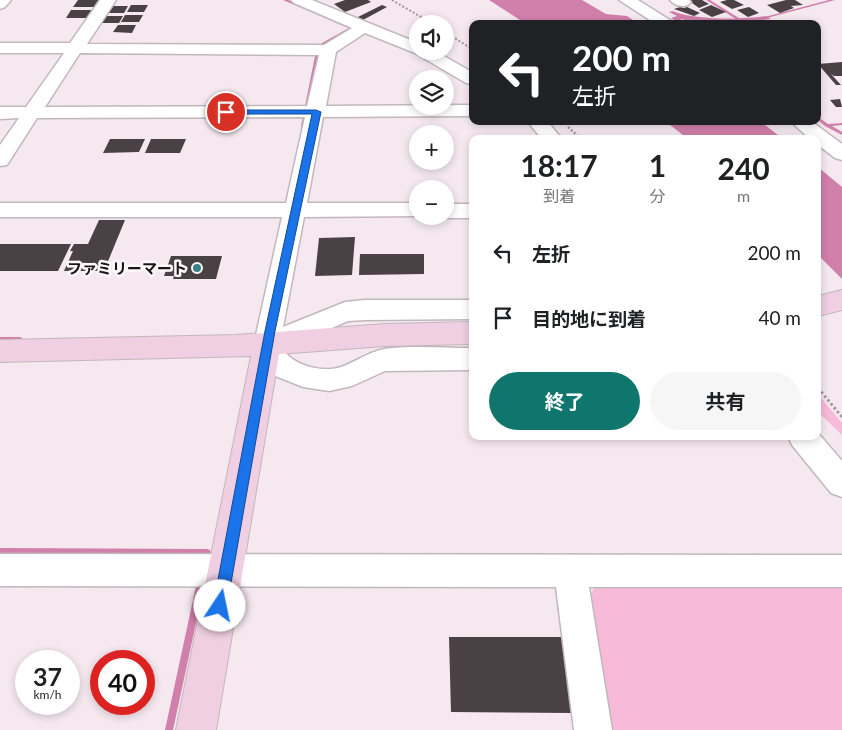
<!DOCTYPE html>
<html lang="ja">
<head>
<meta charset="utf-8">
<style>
	body { margin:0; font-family:Lato,"Noto Sans JP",sans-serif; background:#f6f6f6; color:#202124; height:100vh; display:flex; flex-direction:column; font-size:19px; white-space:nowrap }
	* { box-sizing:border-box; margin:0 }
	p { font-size:16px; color:#757577 }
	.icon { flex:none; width:28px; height:28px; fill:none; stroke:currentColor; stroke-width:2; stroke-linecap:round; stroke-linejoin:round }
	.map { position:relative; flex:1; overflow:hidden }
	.details { position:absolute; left:469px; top:135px; width:352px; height:305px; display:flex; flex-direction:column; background:#fff; border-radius:10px; box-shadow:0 2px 8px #0003 }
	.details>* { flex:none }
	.banner { position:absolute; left:469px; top:20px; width:352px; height:105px; border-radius:10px; box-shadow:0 2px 8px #0003; background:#202124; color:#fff; overflow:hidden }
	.tools { position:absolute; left:409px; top:15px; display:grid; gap:10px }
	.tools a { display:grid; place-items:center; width:45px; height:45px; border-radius:50%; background:#fff; box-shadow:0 2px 8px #0003; font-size:25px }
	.speed { position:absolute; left:15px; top:650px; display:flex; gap:10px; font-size:25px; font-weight:700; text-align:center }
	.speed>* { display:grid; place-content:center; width:65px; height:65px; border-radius:50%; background:#fff; box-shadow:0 2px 8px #0003; line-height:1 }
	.speed small { font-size:12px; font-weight:400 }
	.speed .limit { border:8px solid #d22; background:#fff; color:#111 }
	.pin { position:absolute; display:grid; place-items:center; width:42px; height:42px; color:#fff; margin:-21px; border:2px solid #fff; border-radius:50%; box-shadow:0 1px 5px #0007 }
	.me { position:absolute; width:55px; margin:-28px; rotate:11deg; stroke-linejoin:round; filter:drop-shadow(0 0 4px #0008) }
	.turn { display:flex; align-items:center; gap:18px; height:105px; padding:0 20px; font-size:22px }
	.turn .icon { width:65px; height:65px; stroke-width:2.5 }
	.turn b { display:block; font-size:35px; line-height:42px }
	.eta { display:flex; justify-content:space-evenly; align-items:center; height:85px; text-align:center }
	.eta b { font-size:30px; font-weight:700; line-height:35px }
	.cta { display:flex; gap:10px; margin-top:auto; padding:10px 20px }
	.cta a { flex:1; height:58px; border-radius:30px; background:#0f766e; color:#fff; font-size:20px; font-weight:700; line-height:58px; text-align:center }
	.cta a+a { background:#f6f6f6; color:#202124 }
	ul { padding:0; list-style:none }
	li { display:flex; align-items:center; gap:15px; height:65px; padding:0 20px }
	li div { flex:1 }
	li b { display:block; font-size:19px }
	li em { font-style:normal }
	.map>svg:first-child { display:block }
</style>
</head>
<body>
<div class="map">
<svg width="842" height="730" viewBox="0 0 842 730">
	<rect width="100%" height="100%" fill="#f5e9ef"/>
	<!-- green -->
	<g fill="#f8bad9">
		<polygon points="818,394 842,423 842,435 818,412"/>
		<polygon points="598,583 842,583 842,730 608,730 588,597"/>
	</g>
	<!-- water -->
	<g fill="#d17fab">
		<polygon points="489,0 582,0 606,14 627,16 639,24 526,24"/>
		<path d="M673 11C692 20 745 20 766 16L771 19 723 24H689L683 19 676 21 671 18 677 16 669 12Z"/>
		<polygon points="665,121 760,121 783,139 688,139"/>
		<polygon points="818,167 842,187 842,279 818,255"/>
	</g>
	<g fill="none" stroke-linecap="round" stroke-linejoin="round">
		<!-- stream -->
		<g fill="#d17fab" fill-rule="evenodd">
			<polygon points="283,0 288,0 354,28 325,45 319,56 305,126 303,127 301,126 315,56 322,43 349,28"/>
			<polygon points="706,0 710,0 742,20 739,21"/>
			<polygon points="829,0 835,0 759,20 757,19"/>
			<polygon points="818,117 828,124 842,123 842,125 832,126 842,132 842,135 825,126 818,120"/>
			<polygon points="0,337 21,337 22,339 21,341 0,341"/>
			<polygon points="0,548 207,549 210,550 211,553 210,556 207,557 0,556"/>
			<polygon points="200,582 203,583 204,586 173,730 165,730 196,586 197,583"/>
		</g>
	</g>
	<!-- building -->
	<g fill="#4a4145">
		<polygon points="78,0 101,0 97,7 73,7"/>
		<polygon points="345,0 368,0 371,2 345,12 334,4"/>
		<polygon points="688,0 702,0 709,4 699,8"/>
		<polygon points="727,0 734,0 744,5 732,9 720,2"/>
		<polygon points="786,0 795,0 803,5 791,6 794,8 780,13 767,5"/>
		<polygon points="131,5 148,5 144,12 127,12"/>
		<polygon points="382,5 387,7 361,21 356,18"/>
		<polygon points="711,5 726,12 712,17 699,10"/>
		<polygon points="111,6 128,6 124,13 107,13"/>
		<polygon points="680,7 684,8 687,7 700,13 694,16 674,9"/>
		<polygon points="749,7 759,13 748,17 737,10"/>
		<polygon points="71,10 94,10 90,18 66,18"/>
		<polygon points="125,15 143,15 139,22 121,22"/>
		<polygon points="105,16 123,16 119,23 101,23"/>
		<polygon points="118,25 136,25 132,33 113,32"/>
		<polygon points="842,62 842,76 834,76 831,74 841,85 836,85 818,64"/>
		<polygon points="840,99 842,107 836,107 830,100"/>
		<polygon points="110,139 145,139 139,152 103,153"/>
		<polygon points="151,139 186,139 180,153 145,153"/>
		<polygon points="99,220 125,220 104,271 64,271 73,251 70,251 74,244 88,244"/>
		<polygon points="355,237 352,275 315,276 319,238"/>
		<polygon points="0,244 71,244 58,271 0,271"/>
		<polygon points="360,254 424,254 424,274 359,275"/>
		<polygon points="171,256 222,256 216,279 173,279 174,276 164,276"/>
		<polygon points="449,637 562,637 572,713 451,712"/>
	</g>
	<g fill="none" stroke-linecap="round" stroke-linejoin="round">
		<!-- street casing -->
		<g stroke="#c1b7bc" stroke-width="3">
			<g id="street">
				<polygon points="0,0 11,0 5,7 0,9"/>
				<path d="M100 0H116L87 44 324 45 352 28 294 3 291 0H312L418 43V51H435L472 72V84L466 83 415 53 365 33 336 52 326 106 472 105V116L323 117 307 203H418V216H422L304 217 283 327 345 302 365 300H472V319L365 320 348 321 283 349C293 366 323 373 341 367 356 362 368 352 384 349 411 345 444 348 472 348V370L385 371 352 386 329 391 303 387 273 375 266 367 254 344 282 217H0V203H286L305 117 37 118 7 165 0 166V145L19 118 0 119V107H26L64 53H0V43H70ZM80 53 319 55 307 106 45 107Z"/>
				<polygon points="619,0 638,0 676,24 656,24"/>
				<path d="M670 0H689L691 2 688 5C682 7 675 6 670 0Z"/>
				<polygon points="527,121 547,121 562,139 542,139"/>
				<polygon points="790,121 811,121 842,144 842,160 835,158 818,145 818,139 810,139"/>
				<polygon points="445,204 472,204 472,218 445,218 437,216 445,216"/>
				<polygon points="818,433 842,461 842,497 831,493 792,445 788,436 818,436"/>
				<polygon points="0,554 842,555 842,587 589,587 612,730 574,730 556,587 0,586"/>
			</g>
		</g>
		<!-- secondary casing -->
		<g stroke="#c1b7bc" stroke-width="2">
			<g id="secondary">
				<polygon points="842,290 842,310 818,316 818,296"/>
				<polygon points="472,322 472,344 385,346 279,354 216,730 176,730 251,356 0,362 0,340 236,335 385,324"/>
			</g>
		</g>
		<!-- path-far2 -->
		<g stroke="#a1999d" stroke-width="2" stroke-dasharray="2 2" stroke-linecap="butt">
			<polyline points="392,0 433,24"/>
			<polyline points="445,32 472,49"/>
		</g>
		<!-- path-far1 -->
		<polyline stroke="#a1999d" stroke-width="2.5" stroke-dasharray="2 2" stroke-linecap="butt" points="568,127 581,139"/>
		<!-- path -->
		<polyline stroke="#a1999d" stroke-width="3" stroke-dasharray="2.5 2.5" stroke-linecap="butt" points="818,388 842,417"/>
		<!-- street -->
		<use href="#street" fill="#fff" fill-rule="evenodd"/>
		<!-- secondary -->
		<use href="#secondary" fill="#efcfe1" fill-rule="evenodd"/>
	</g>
	<!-- route -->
	<polygon fill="#1a73e8" stroke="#114b97" points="226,110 316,110 321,112 275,331 227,606 225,611 220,613 215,611 213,606 265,331 312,114 223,114 221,112"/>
	<!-- markers -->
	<circle fill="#388082" stroke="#fff8fb" stroke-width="2" cx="197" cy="268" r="5"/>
	<g text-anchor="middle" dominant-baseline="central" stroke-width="5" stroke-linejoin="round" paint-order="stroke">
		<!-- poi labels -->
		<g font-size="15" font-weight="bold" fill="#181516" stroke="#fff8fb" text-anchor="end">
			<text x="187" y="268">ファミリーマート</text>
		</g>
	</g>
</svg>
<div class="tools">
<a><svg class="icon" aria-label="sound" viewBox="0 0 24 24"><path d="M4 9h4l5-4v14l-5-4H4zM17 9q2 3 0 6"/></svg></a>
<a><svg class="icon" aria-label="layers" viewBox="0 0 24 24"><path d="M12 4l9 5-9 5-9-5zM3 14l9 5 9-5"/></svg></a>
<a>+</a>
<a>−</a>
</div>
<div class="speed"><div>37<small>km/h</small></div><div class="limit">40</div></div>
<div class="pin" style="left:226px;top:112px;background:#d93025"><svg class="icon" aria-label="arrive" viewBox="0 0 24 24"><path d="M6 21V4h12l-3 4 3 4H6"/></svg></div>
<svg class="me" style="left:220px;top:606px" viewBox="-20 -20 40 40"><circle r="19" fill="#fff"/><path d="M0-13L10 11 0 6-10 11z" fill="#1a73e8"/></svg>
<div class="banner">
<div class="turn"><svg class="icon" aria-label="left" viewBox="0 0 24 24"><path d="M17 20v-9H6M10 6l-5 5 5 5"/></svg><div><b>200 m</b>左折</div></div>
</div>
<section class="details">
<div class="eta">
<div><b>18:17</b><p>到着</p></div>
<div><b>1</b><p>分</p></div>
<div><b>240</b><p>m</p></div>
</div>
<ul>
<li><svg class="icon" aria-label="left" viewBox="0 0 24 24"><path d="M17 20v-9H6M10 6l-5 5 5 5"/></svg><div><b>左折</b></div><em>200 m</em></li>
<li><svg class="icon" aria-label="arrive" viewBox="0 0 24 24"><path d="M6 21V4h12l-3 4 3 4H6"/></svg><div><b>目的地に到着</b></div><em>40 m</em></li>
</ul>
<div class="cta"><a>終了</a><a>共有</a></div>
</section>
</div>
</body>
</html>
